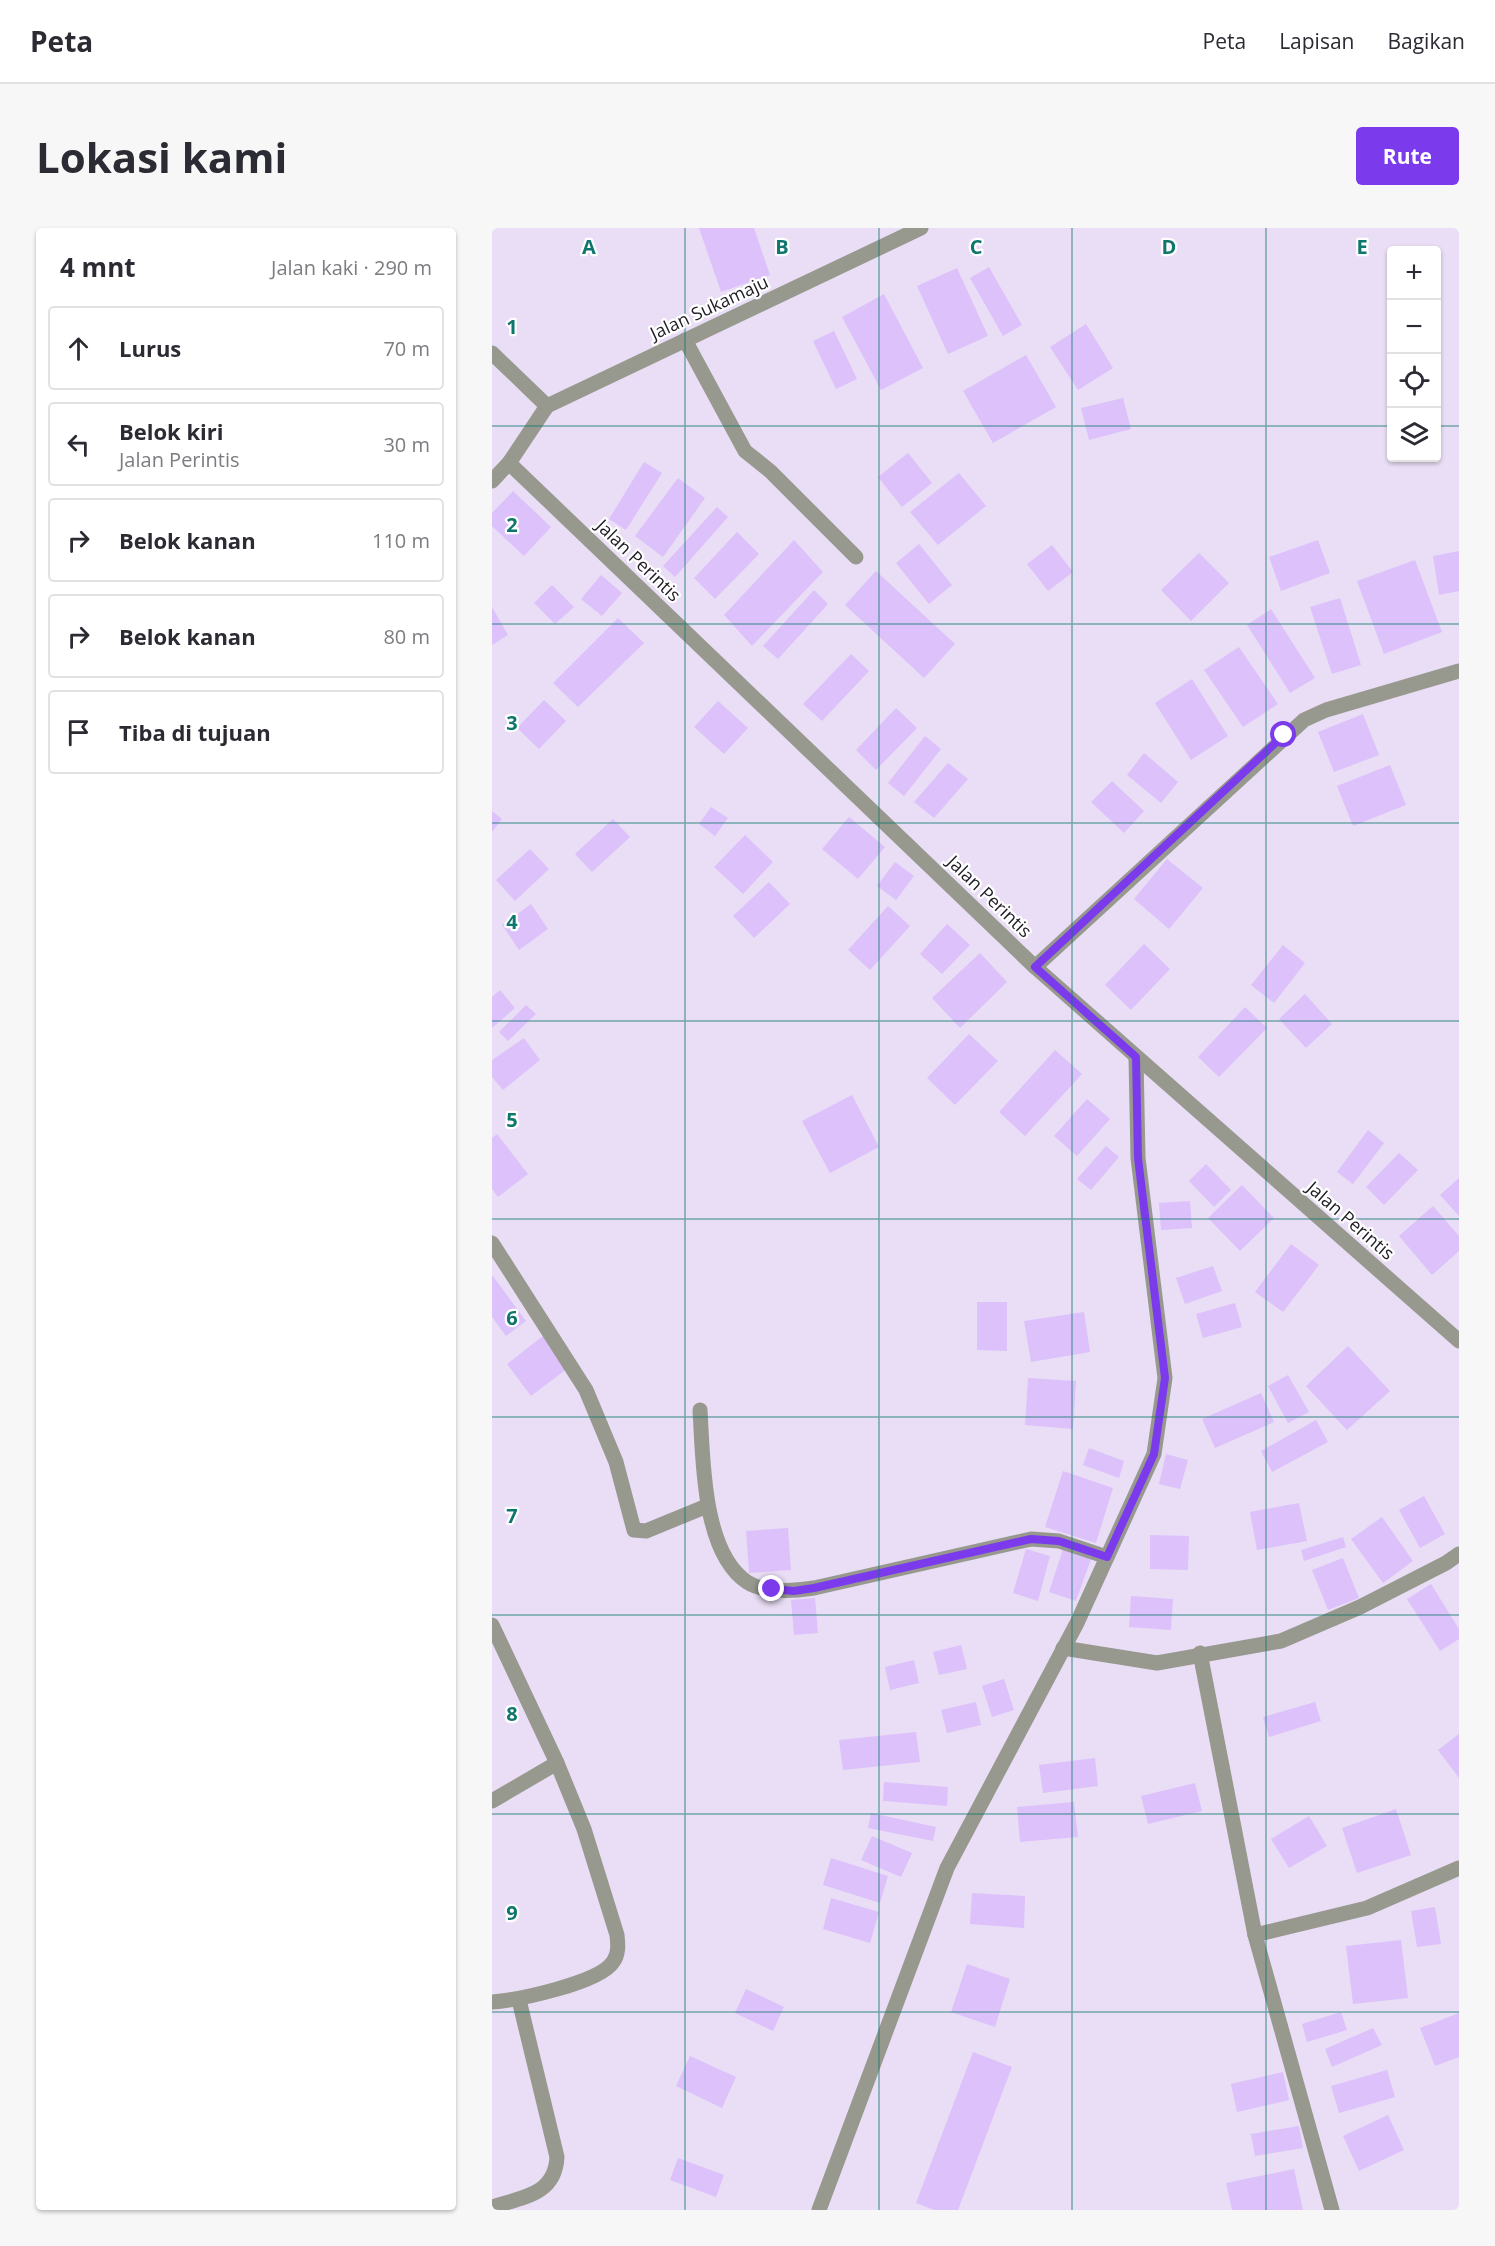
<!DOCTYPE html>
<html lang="id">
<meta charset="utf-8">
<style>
body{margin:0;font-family:"Open Sans",sans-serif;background:#f7f7f7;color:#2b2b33}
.controls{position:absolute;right:18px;top:18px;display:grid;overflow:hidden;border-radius:6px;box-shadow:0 2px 4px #0004}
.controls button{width:54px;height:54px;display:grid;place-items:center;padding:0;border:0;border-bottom:2px solid #e1e1e2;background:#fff;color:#2b2b33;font:30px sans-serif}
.stop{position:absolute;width:18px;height:18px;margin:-14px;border:4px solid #7c3aed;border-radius:50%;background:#fff}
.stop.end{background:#7c3aed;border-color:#fff;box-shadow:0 2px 6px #0008}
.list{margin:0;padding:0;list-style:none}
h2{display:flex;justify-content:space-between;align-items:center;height:78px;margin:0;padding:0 24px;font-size:26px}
h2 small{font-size:20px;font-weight:400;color:#7c7c81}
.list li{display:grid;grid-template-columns:39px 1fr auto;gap:18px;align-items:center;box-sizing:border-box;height:84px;margin:0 12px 12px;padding:0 12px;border:2px solid #e1e1e2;border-radius:6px}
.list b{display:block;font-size:22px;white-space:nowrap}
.list p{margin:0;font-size:20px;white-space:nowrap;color:#7c7c81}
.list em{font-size:20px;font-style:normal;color:#7c7c81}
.icon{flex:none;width:33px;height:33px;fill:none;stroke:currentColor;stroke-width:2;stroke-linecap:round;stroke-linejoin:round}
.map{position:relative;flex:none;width:967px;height:1982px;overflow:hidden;border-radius:6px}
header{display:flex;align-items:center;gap:36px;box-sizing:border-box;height:84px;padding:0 30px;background:#fff;border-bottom:2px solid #e1e1e2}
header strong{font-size:28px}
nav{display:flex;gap:33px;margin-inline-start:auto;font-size:21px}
.intro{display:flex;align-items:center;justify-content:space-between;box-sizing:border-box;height:144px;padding:0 36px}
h1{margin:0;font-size:42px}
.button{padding:15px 27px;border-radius:6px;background:#7c3aed;color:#fff;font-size:21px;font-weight:700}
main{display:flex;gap:36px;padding:0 36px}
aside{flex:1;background:#fff;border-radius:6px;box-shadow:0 2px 4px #0004}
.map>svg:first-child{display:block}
.building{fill:#ddc1fb}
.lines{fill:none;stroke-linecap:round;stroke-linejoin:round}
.minor{stroke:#97988e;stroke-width:15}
.route{stroke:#7c3aed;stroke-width:8}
.grid{fill:none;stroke:#0f766e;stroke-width:1.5;stroke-opacity:0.55}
.labels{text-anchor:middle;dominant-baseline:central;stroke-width:4.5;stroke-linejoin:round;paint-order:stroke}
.street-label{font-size:18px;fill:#201c24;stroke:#fff}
.grid-label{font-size:20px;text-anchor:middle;font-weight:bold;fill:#0f766e;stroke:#fff;stroke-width:4.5;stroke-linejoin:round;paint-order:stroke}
</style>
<header>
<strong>Peta</strong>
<nav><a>Peta</a><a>Lapisan</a><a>Bagikan</a></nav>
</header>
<div class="intro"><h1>Lokasi kami</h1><a class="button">Rute</a></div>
<main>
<aside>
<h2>4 mnt<small>Jalan kaki · 290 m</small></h2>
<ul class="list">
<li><svg class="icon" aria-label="ahead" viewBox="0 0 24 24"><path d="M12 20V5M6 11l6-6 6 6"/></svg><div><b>Lurus</b></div><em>70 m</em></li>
<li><svg class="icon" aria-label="left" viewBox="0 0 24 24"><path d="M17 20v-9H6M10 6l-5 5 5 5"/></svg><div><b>Belok kiri</b><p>Jalan Perintis</p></div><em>30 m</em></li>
<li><svg class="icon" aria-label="right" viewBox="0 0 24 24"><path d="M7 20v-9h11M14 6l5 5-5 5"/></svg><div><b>Belok kanan</b></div><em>110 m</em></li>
<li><svg class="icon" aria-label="right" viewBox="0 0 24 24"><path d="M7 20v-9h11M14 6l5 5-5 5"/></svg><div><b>Belok kanan</b></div><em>80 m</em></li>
<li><svg class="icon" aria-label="arrive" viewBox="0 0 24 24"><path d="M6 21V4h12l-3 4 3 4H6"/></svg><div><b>Tiba di tujuan</b></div></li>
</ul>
</aside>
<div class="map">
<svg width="967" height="1982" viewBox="0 0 967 1982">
<rect width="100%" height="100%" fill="#e9def5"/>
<g class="building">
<path d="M207 0H262L278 47 229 64Z"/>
<path d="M497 39 530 97 511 108 478 50Z"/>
<path d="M465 40 496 108 456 126 425 58Z"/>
<path d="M392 66 431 140 389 162 350 89Z"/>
<path d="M594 96 621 140 586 162 558 119Z"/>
<path d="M342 103 365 151 344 161 321 113Z"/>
<path d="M534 127 564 179 501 215 471 163Z"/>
<path d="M631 170 639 201 597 212 589 180Z"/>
<path d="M416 225 440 255 410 279 386 249Z"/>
<path d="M152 234 170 245 134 302 117 291Z"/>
<path d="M467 245 494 278 446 317 418 284Z"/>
<path d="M186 250 213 270 171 329 143 308Z"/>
<path d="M21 263 59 299 32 328 0 298V285Z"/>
<path d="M225 279 236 289 183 349 171 338Z"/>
<path d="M245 304 267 326 223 371 202 350Z"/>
<path d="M302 312 331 344 260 418 232 387Z"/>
<path d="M826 312 838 345 789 363 777 329Z"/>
<path d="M427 316 460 357 437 376 404 335Z"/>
<path d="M560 317 581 344 556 363 535 336Z"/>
<path d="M967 323V363L947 367 941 328Z"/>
<path d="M707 325 737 355 699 393 669 362Z"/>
<path d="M923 332 950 404 892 426 865 353Z"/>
<path d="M384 343 463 416 432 450 353 377Z"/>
<path d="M109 347 130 365 110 388 89 371Z"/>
<path d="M60 357 82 379 63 396 42 375Z"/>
<path d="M322 362 336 376 286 431 271 418Z"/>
<path d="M848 370 869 437 840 446 818 379Z"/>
<path d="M0 379 16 407 0 417Z"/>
<path d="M779 381 823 450 798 465 755 397Z"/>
<path d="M126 390 152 415 86 479 61 455Z"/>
<path d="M747 419 786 476 751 499 712 442Z"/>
<path d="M359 426 377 443 330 493 311 476Z"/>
<path d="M700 451 736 508 699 532 663 475Z"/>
<path d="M52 472 74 493 47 521 25 500Z"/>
<path d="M226 473 256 500 232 526 202 499Z"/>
<path d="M404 480 425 500 384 542 364 522Z"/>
<path d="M871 486 887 527 842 544 826 504Z"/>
<path d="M433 508 449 521 412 568 396 555Z"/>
<path d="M652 525 686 554 669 575 635 547Z"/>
<path d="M456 535 476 551 442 590 422 574Z"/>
<path d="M898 537 914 577 861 598 845 558Z"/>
<path d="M620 553 652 583 632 605 599 574Z"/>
<path d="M219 579 236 590 223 608 207 596Z"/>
<path d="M0 583 10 591 0 604Z"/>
<path d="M357 589 393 619 366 651 330 621Z"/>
<path d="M121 591 138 609 100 644 83 626Z"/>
<path d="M253 607 281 634 251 666 222 639Z"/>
<path d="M38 621 57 641 23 673 4 652Z"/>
<path d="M675 631 711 660 677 701 642 671Z"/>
<path d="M403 634 422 648 404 672 385 658Z"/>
<path d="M277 654 298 676 262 710 241 688Z"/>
<path d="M39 676 56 701 27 722 10 697Z"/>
<path d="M396 678 418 698 378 742 356 722Z"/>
<path d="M455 696 478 717 450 746 428 726Z"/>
<path d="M652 716 678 741 639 782 613 757Z"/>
<path d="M791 717 813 735 782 775 759 757Z"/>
<path d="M488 725 515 754 468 800 440 770Z"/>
<path d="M8 762 23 780 0 800V769Z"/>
<path d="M813 766 840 796 814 820 787 791Z"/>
<path d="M34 777 44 786 16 813 7 804Z"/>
<path d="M753 779 775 800 727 849 706 829Z"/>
<path d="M477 806 506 833 463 877 435 850Z"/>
<path d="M32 810 48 832 11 862 0 849V832Z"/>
<path d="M563 822 590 846 533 908 507 884Z"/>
<path d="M360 867 387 919 338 945 310 893Z"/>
<path d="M595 871 618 891 585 928 562 908Z"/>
<path d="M876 902 892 915 861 956 845 944Z"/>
<path d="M5 906 36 946 6 969 0 961V910Z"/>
<path d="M614 918 627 929 599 962 585 951Z"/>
<path d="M907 925 926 942 892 977 874 959Z"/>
<path d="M714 936 739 962 722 979 697 953Z"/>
<path d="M967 950V988L948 967Z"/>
<path d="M750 957 782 990 748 1023 716 990Z"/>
<path d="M698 973 700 1000 669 1002 667 975Z"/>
<path d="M941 978 967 1008V1023L940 1047 907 1008Z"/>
<path d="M799 1016 827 1037 791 1084 763 1064Z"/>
<path d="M721 1038 730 1063 693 1076 684 1050Z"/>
<path d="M0 1047 34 1093 14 1108 0 1089Z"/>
<path d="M485 1074H515V1123L485 1122Z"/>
<path d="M743 1075 750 1099 711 1110 704 1086Z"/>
<path d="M592 1084 598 1124 539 1134 532 1093Z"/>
<path d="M51 1108 76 1140 39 1168 15 1136Z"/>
<path d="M856 1118 898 1163 855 1202 814 1158Z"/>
<path d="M796 1147 817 1184 796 1195 776 1158Z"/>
<path d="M536 1150 584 1153 581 1201 533 1197Z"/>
<path d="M769 1165 782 1194 723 1220 710 1191Z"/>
<path d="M824 1192 836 1214 780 1244 769 1223Z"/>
<path d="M597 1220 632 1233 627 1250 591 1237Z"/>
<path d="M674 1226 696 1232 688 1261 667 1256Z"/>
<path d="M571 1243 621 1260 604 1315 553 1299Z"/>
<path d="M932 1268 953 1306 928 1320 907 1282Z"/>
<path d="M807 1275 815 1313 765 1322 758 1284Z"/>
<path d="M890 1289 921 1333 891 1355 859 1311Z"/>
<path d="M296 1300 299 1342 257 1345 254 1303Z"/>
<path d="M658 1307 697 1308 696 1342 658 1341Z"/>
<path d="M851 1309 854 1319 812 1333 809 1322Z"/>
<path d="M534 1321 558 1328 546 1373 521 1365Z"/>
<path d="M571 1321 599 1331 584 1373 557 1364Z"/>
<path d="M851 1330 867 1370 836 1382 820 1342Z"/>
<path d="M939 1356 967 1401V1411L948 1423 915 1371Z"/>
<path d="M639 1368 681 1371 679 1402 637 1399Z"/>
<path d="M323 1370 326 1405 302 1407 299 1372Z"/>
<path d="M469 1417 475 1441 447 1447 441 1424Z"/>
<path d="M422 1432 427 1455 398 1462 393 1439Z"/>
<path d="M512 1451 522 1482 500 1489 490 1458Z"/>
<path d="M484 1474 489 1497 455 1505 449 1482Z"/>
<path d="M823 1474 829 1493 777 1509 771 1489Z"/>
<path d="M424 1504 428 1534 351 1542 347 1512Z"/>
<path d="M967 1506V1550L946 1522Z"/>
<path d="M603 1530 606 1558 551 1565 547 1537Z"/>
<path d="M392 1554 456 1559 455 1578 391 1573Z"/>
<path d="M703 1555 710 1583 656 1596 649 1568Z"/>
<path d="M582 1574 586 1609 528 1614 525 1579Z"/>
<path d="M904 1581 919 1627 865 1645 850 1600Z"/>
<path d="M379 1585 444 1599 441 1613 376 1600Z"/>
<path d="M817 1588 835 1618 797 1640 779 1611Z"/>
<path d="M380 1608 420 1625 409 1649 369 1632Z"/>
<path d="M339 1630 396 1648 388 1675 331 1657Z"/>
<path d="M480 1665 533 1668 532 1700 478 1696Z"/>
<path d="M339 1670 387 1684 378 1715 331 1701Z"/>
<path d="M943 1679 949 1716 925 1719 919 1683Z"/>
<path d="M909 1712 916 1770 861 1776 854 1718Z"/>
<path d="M475 1736 518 1751 503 1799 459 1784Z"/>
<path d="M254 1761 292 1779 281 1803 243 1785Z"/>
<path d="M849 1784 855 1802 815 1814 810 1796Z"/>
<path d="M967 1785V1829L943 1838 928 1800Z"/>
<path d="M881 1800 890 1817 840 1839 833 1821Z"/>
<path d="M481 1824 520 1839 466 1982H442L424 1975Z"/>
<path d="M198 1828 244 1849 230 1880 184 1858Z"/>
<path d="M895 1842 903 1869 847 1885 839 1858Z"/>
<path d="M791 1844 797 1872 745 1884 739 1856Z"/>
<path d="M896 1887 912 1922 867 1943 851 1908Z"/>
<path d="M807 1898 811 1920 763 1928 759 1906Z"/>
<path d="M186 1930 232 1947 224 1969 178 1952Z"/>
<path d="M802 1941 811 1982H740L734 1955Z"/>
</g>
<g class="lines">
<g class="minor">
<path d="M193 112 253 223 278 243 364 329"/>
<path d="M0 125 55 178 17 235 0 253"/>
<path d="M55 178 429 0"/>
<path d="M17 235 543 739 967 1113"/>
<path d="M543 739 812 492 834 482 967 443"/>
<path d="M0 1015 94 1162 124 1234 142 1302 154 1303 215 1278"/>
<path d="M208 1182C211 1229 210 1324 255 1354 272 1365 302 1363 322 1360L539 1311 567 1313 615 1329"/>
<path d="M0 1397 65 1535 92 1601 125 1707C126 1716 127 1726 121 1734 107 1755 26 1772 0 1774"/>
<path d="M571 1420 665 1435 789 1413 868 1379 954 1335 967 1326"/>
<path d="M708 1425 763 1707 840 1982"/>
<path d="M0 1573 65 1535"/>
<path d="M763 1707 875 1680 967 1640"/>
<path d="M0 1979C31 1969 63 1967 65 1929L27 1772"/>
<path d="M327 1982 455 1640 585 1395 662 1226 673 1150 646 930 644 829"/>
</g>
</g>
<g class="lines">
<path class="route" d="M280 1361 302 1363 322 1360 539 1311 567 1313 615 1329 662 1226 673 1150 646 930 644 829 543 739 792 507"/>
</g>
<path class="grid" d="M193 0V1982M387 0V1982M580 0V1982M774 0V1982M0 198H900M944 198H967M0 396H967M0 595H967M0 793H967M0 991H967M0 1189H967M0 1387H967M0 1586H967M0 1784H967"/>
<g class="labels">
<g class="street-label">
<text transform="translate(217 79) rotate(-25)">Jalan Sukamaju</text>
<text transform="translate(147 332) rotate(44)">Jalan Perintis</text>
<text transform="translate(498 668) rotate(44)">Jalan Perintis</text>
<text transform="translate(859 992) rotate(41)">Jalan Perintis</text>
</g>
</g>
<g class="grid-label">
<text x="97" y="26">A</text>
<text x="290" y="26">B</text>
<text x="484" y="26">C</text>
<text x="677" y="26">D</text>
<text x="870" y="26">E</text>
<text x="20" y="106">1</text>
<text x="20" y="304">2</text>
<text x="20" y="502">3</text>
<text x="20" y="701">4</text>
<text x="20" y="899">5</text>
<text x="20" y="1097">6</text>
<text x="20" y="1295">7</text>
<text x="20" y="1493">8</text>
<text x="20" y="1692">9</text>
</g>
</svg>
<div class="controls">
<button>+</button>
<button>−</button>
<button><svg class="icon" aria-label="locate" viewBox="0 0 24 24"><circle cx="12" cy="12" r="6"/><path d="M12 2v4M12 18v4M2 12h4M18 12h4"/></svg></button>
<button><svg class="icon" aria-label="layers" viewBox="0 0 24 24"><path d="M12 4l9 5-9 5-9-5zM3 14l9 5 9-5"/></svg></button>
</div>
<div class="stop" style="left:792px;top:507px"></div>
<div class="stop end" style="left:280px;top:1361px"></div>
</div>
</main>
